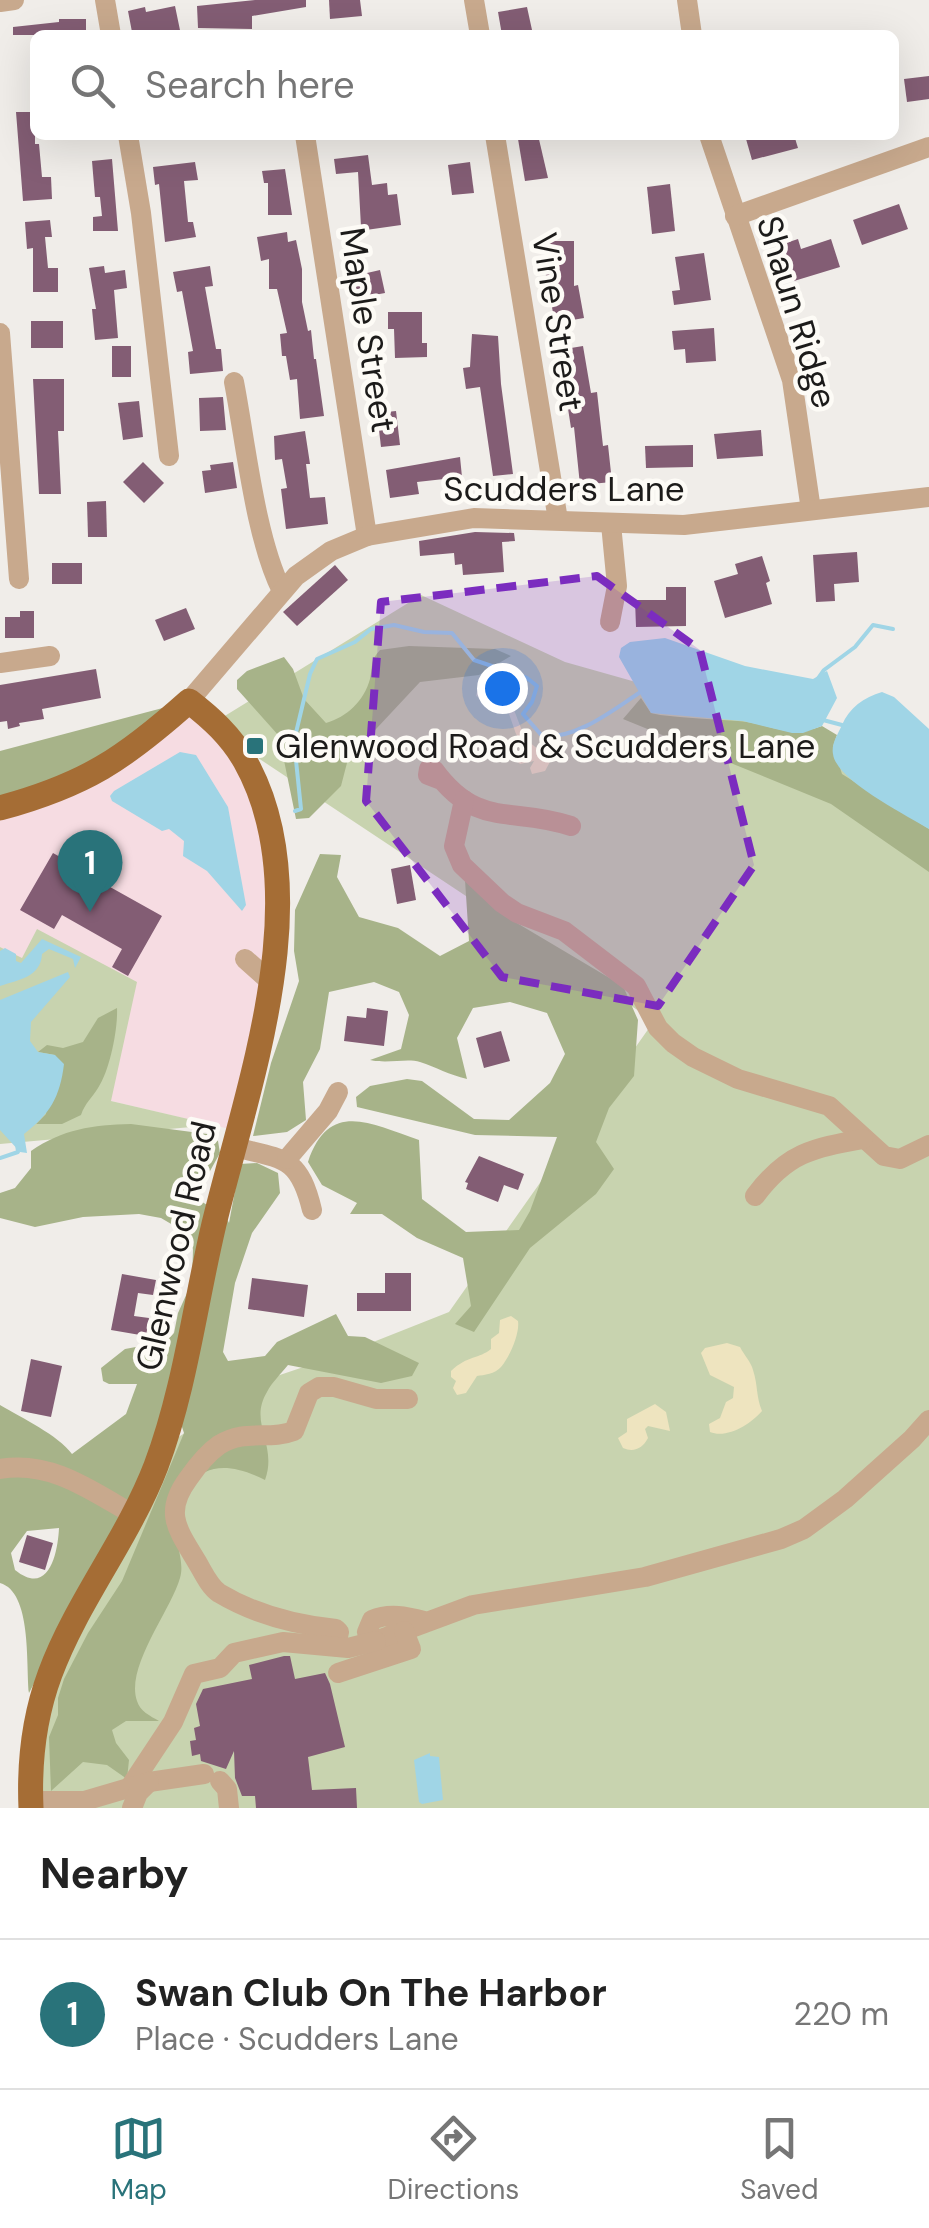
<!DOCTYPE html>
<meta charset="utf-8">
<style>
body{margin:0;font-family:"DM Sans",sans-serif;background:#f6f6f6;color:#222}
.you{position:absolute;left:502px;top:688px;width:35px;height:35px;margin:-25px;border:8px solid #fff;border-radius:50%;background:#1a73e8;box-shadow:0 0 0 15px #1a73e833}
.badge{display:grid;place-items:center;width:65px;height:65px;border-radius:50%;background:#29737a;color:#fff;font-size:32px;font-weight:700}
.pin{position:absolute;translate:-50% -82px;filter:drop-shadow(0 2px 5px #0008)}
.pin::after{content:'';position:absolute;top:52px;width:35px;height:30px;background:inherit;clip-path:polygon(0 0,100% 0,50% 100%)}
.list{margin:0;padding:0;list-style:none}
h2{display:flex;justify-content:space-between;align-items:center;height:130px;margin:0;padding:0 40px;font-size:42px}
h2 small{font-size:32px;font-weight:400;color:#767676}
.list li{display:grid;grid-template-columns:65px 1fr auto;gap:30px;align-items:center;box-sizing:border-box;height:150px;padding:0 40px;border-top:2px solid #e0e0e0}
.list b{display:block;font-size:38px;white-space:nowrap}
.list p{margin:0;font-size:32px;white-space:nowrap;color:#767676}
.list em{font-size:32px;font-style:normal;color:#767676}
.icon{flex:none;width:55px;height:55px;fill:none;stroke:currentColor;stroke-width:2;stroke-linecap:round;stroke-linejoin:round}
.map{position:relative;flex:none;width:929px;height:1808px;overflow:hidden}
.search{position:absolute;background:#fff;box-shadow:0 10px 40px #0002;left:30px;right:30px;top:30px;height:110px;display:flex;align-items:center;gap:25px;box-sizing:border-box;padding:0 35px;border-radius:15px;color:#767676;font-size:38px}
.sheet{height:280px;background:#fff}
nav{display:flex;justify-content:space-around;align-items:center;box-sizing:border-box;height:140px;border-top:2px solid #e0e0e0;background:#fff;font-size:28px;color:#767676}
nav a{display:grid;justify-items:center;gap:5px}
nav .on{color:#29737a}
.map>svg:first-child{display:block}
.commercial{fill:#f6dce2}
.green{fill:#c8d3af}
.forest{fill:#a7b389;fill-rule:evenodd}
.sand{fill:#eee4bf}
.water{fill:#a0d5e6}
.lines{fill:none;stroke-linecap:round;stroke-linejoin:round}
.stream{stroke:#a0d5e6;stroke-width:4}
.building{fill:#835d74}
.minor{stroke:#c8a98d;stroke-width:20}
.major{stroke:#a56d35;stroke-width:25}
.marked{fill:#7b2cbf;fill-opacity:0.2;stroke:#7b2cbf;stroke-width:8;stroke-dasharray:20 12;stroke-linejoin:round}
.poi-dot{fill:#29737a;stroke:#fdfbf6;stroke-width:4}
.labels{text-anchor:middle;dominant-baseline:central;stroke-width:9;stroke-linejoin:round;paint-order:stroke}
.street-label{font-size:35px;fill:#1c1b1a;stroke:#fdfbf6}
.poi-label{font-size:35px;fill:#1c1b1a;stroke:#fdfbf6;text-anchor:start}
</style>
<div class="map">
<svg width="929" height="1808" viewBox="0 0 929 1808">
<rect width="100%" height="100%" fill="#f0ede9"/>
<path class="commercial" d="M189 701 246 761 276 929 238 1131 111 1101 37 930 22 959 0 947V808Z"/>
<g class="green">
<path d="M421 595 565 662 890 754 929 758V1808H37L42 1720 60 1673 177 1438 268 1379 348 1352 449 1312 654 1021 231 740 215 722Z"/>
<path d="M37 929 137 982 111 1101 214 1125 0 1144V947L22 958Z"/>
</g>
<g class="forest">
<path d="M409 646 495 649 511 656 479 675 420 682 348 759 341 786 309 818 296 819 279 736 237 689V680L247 671 284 657 293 669 304 699 326 723C347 717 364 701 370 679 373 665 370 661 380 650Z"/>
<path d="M641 698 651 713 660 715C686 718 712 719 738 721 773 724 786 739 822 726L837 735 833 746 842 774 929 829V872L831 804 623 719Z"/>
<path d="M174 705 140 746 0 808V751Z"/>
<path d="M320 854 341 855 337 877 359 917 398 928 440 956 469 941 465 880 500 913 623 986 638 1020 634 1076 609 1108 596 1142 614 1169 596 1194 530 1248 474 1332 455 1324 471 1306 463 1258 417 1238 382 1214H350L357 1203 322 1185 308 1162C329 1099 371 1124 419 1140L422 1199 466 1232 519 1230 530 1211 557 1137 475 1135 357 1107 356 1097 370 1086 407 1079 422 1081 474 1119 509 1120 550 1083 565 1054 547 1013 510 1002 473 1008 457 1038 467 1079C449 1075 436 1067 420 1062 407 1058 388 1064 370 1060L401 1049 409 1015 399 992 374 982 329 992 320 1049 303 1082 306 1120 287 1132 253 1136 271 1063 299 981 294 951 295 910Z"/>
<path d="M117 1008C118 1029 110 1070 98 1088 92 1098 85 1103 81 1115L62 1124H36L46 1114 55 1055 38 1052 47 1045 63 1048 83 1042 98 1018Z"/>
<path d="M131 1124 207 1134 218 1141 220 1153 195 1198 225 1215 229 1223 240 1164 257 1163 278 1173 280 1193 252 1233 235 1283 223 1352 228 1361 265 1356 277 1342 336 1314 348 1336 365 1337 419 1363 412 1376 381 1383 288 1365C281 1374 272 1382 267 1392 248 1423 278 1444 265 1480 206 1450 178 1479 178 1539 178 1553 184 1564 180 1578 171 1610 125 1667 137 1701 140 1711 150 1716 159 1721H126L112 1730 116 1743 129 1760 127 1779 107 1765 83 1762 51 1791 49 1737 58 1715V1698L64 1679 88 1633 122 1581 184 1433 179 1418 138 1483 29 1693C26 1664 32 1592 0 1583V1405C22 1418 58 1435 72 1454L126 1414 137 1384H109L103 1381 101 1368 125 1349 152 1344 167 1340 174 1333 178 1313 192 1282 193 1249 185 1237 178 1228 161 1218 139 1214 83 1217 35 1227 0 1218V1193L15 1188 31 1168V1151C63 1129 92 1125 131 1124ZM59 1528C58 1550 50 1598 15 1570L11 1553 27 1531Z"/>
</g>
<g class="sand">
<path d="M493 686C526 703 510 744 550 753L551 760 545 771 532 774 530 768 534 761 520 764 517 761 518 754 527 751 516 734 507 708 476 696 478 688Z"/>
<path d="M511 1316 518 1321C520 1334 509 1358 501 1367 495 1374 484 1375 477 1376L466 1393 457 1395 453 1388 456 1381 451 1377V1371C468 1355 479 1359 491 1349V1339L499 1333 500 1320Z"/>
<path d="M727 1343 740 1347C744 1355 751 1362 753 1370 758 1385 756 1397 762 1411 751 1424 727 1439 710 1432L709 1424 720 1418 726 1402 733 1398 734 1387 710 1375 701 1353 705 1348Z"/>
<path d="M655 1404 666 1412 670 1431 648 1426 645 1429 648 1438C643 1448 634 1453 623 1448L618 1438 627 1432V1419Z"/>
</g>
<g class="water">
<path d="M665 638 745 666 813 679 827 671 837 698 822 726 803 733H792L743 721 651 713 619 657 621 648 630 642Z"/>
<path d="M882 692 894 697 929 729V829C906 815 836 780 833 754 831 744 838 734 842 725 849 708 864 697 882 692Z"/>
<path d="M180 752 196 755 228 807 246 905 242 911 207 871 183 856 184 841 169 829 162 831 112 801 110 796 114 791Z"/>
<path d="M42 939 81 957 75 968 73 959 49 949 42 954C41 977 18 980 0 986V951L5 948 16 954V961L21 963Z"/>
<path d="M68 972 70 977 31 1022 30 1041 38 1052 55 1055 64 1064C60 1097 50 1114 24 1134L27 1153 20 1152 0 1130V1000Z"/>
<path d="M430 1753V1756L439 1757 443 1800 422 1804 419 1802 414 1760Z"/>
</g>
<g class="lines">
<g class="stream">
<path d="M817 680 824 670 855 647 873 625 893 629"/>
<path d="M823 720 842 725"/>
<path d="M295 811 301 809 294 741 310 674 317 659 355 642 371 629 394 625 424 632 452 633 474 660 527 678 537 686 532 702 523 714 543 737C579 737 610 712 639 693"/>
<path d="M0 1158 18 1152 17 1144"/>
</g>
</g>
<g class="building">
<path d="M255 0H306V7L252 16V29L198 28 197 6Z"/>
<path d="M329 0H360L362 16 330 19Z"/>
<path d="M175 6 181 35H136L132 32 128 11 145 7 146 12Z"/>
<path d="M527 7 532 30 502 35 498 12Z"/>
<path d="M59 19H86V35H13V27L59 22Z"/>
<path d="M929 76V99L907 102 904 79Z"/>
<path d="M16 112H35V144H39L42 177H51L52 199 23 201Z"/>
<path d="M538 135 548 178 525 181 518 139Z"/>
<path d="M760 135H794L798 148 752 160 746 139Z"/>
<path d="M368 155 372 185 387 183 388 195 397 194 401 225 366 230V226L361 227 358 172 336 174 334 159Z"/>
<path d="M112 159 118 231H93V217L102 216 100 197H95L92 161Z"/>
<path d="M195 162 198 180 184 181 188 222H193L196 237 165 242 159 184 155 185 153 167Z"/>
<path d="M470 162 474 193 452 195 448 165Z"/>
<path d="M285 169 292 215H268V183H264L262 171Z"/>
<path d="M670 184 675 231 652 234 647 187Z"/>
<path d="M899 204 908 229 862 245 853 220Z"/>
<path d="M50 220 52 237H45L48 268H58V292H33V248L27 249 25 222Z"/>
<path d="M287 232 288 242 296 240 302 269V302L308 331 311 330 314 359H316L324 416 300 419 297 379 290 380 286 356H282L280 334 287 333 277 289H269V259L261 261 257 237Z"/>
<path d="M798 239 801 249 831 239 840 267 794 281 783 244Z"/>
<path d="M545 241H574V286L578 285 584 318 555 323 545 271Z"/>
<path d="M704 253 711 300 674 305 672 291 680 290 675 257Z"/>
<path d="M104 266 105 273 125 270 127 288 114 290 118 338 95 340 92 309H96L89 268Z"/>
<path d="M210 266 213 286 205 287 216 349H221L223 371 190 374 188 352 193 351 182 291 177 292 173 272Z"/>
<path d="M380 270 385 293 358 298 354 276Z"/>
<path d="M388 312H422V343H427V357L395 358 394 329H388Z"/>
<rect x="31" y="321" width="32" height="27"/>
<path d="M714 328 716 361 686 363 685 349 674 350 672 331Z"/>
<path d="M472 334 498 336 501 384 513 474 493 476 480 387 466 389 463 368 470 367Z"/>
<rect x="112" y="346" width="19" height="31"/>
<path d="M583 346 591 393 597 392 603 446 608 445 612 482 580 485 574 427 571 428 559 350Z"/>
<path d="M33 379H64V431H58L61 494H39Z"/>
<path d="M223 397 226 430 200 431 199 398Z"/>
<path d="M139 401 143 437 123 440 118 403Z"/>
<path d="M396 411 400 445 381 447 377 413Z"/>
<path d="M761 430 763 456 717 459 714 434Z"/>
<path d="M305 431 310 464H306L310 498 325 497 328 524 286 529 281 489 287 488 282 459 275 460 274 436Z"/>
<path d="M693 445V467L646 468 645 446Z"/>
<path d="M460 457 462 477 417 482 419 494 390 498 386 470Z"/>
<path d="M143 462 164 483 144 503 123 482Z"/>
<path d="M233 462 237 488 205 493 202 471 211 470 210 465Z"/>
<path d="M106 501 107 537H88L87 502Z"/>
<path d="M475 532 514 533 515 541 502 542 504 572 463 575 462 564 455 565 454 553 420 556 419 541Z"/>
<path d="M857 552 859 582 834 584 835 601 816 602 813 555Z"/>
<path d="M762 556 770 581 766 583 772 604 725 618 714 581 738 574 735 564Z"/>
<rect x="52" y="563" width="30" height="21"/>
<path d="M335 565 348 580 297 626 283 612Z"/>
<path d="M666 587H686V626L636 627 635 600H666Z"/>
<path d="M186 608 195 629 164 641 155 620Z"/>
<path d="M20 611H34V638H5V617H20Z"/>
<path d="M96 669 101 698 42 709 44 719 19 723 20 726 8 729 7 721 0 722V685Z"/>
<path d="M89 844 98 849 85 873 162 916 128 976 112 967 122 949 62 915 54 929 20 910 53 853 76 866Z"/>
<path d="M410 865 416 900 397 904 391 869Z"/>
<path d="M367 1008 388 1011 384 1046 344 1041 347 1016 366 1018Z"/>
<path d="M501 1031 510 1061 484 1068 476 1038Z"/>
<path d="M479 1156 524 1174 518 1190 504 1185 498 1202 466 1189 468 1183 465 1182Z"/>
<path d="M385 1273H411V1311H357V1293H385Z"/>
<path d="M122 1274 156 1280 153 1295 138 1293 134 1316 149 1318 146 1336 111 1330Z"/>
<path d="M252 1278 308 1285 304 1317 248 1309Z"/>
<path d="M31 1359 62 1366 51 1417 21 1411Z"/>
<path d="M27 1535 53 1543 45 1570 19 1562Z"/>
<path d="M284 1656H290L295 1679 325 1673 330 1684 345 1747 308 1757 312 1790 356 1788 357 1808H256L255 1796H242L235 1778 234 1751 226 1769 201 1761 200 1754 192 1756 190 1741 196 1740 194 1728 200 1726 196 1704 203 1689 252 1679 249 1665Z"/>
</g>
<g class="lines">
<g class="minor">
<path d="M105 0 111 35"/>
<path d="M474 0 480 35"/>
<path d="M687 0 692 35"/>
<path d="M0 2 14 0"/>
<path d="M128 135 141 213 169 456"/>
<path d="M305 135 367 536"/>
<path d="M495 135 558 520"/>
<path d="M709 135 792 380 811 510"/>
<path d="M735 216 929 147"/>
<path d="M0 333 19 579"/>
<path d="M234 382C246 444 255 537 282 591"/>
<path d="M610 622 617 586 611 524"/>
<path d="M0 663 50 656"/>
<path d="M189 701 296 576 331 551 367 536 474 518 684 525 929 497"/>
<path d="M441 780 428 775 429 769 434 770C478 830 512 806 571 826"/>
<path d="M464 800 454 846 462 865 502 903 517 913 564 931 636 986 658 1028 673 1043 693 1057 738 1079 829 1106 884 1156 900 1159 929 1145"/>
<path d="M245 959 272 983"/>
<path d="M234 1147C283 1159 299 1156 312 1210"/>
<path d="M287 1159 328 1111 338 1092"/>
<path d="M755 1196C787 1153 812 1148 863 1139"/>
<path d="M0 1469C51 1460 92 1491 134 1515"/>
<path d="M428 1622C408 1617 391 1612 372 1620L367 1632 376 1641 473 1605 645 1577 781 1539 804 1529 845 1499 912 1439 929 1420"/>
<path d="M336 1646 339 1632 336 1629C296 1625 254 1614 219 1593 209 1586 203 1572 197 1562 178 1530 163 1513 188 1479 197 1466 206 1454 219 1445 246 1428 268 1441 294 1431L309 1393 319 1387H334L376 1399H408"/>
<path d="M338 1673 411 1649 404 1631"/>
<path d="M220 1781 227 1789 229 1808"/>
<path d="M130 1787 173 1722 194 1674 220 1668 234 1653 283 1642 348 1648 376 1641"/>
<path d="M31 1801H84L149 1782 204 1774"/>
<path d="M132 1808 138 1793 149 1782"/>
</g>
<path class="major" d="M0 808C85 785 124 759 189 701 211 718 231 736 245 761 320 894 247 1087 214 1224 195 1304 185 1389 156 1466 128 1539 77 1601 50 1674 34 1717 29 1763 31 1808"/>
</g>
<path class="marked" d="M597 576 700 650 754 865 658 1006 502 977 366 801 381 602Z"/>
<rect class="poi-dot" x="245" y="736" width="20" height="20" rx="5"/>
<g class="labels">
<g class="street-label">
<text transform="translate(797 312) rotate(73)">Shaun Ridge</text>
<text transform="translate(558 322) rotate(81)">Vine Street</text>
<text transform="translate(368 330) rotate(81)">Maple Street</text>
<text x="564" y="489">Scudders Lane</text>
<text transform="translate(176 1246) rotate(-77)">Glenwood Road</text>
</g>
<g class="poi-label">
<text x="275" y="746">Glenwood Road &amp; Scudders Lane</text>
</g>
</g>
</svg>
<div class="you"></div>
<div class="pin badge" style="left:90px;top:912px">1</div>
<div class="search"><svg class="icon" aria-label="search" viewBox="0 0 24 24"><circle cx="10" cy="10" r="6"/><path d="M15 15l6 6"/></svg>Search here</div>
</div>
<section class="sheet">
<h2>Nearby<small></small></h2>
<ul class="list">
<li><span class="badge">1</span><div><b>Swan Club On The Harbor</b><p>Place · Scudders Lane</p></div><em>220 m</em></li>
</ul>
</section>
<nav>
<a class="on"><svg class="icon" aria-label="map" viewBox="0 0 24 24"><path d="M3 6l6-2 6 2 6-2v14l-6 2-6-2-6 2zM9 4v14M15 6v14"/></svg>Map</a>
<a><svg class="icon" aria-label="directions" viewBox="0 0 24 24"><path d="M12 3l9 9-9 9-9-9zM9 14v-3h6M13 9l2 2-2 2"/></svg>Directions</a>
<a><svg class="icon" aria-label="saved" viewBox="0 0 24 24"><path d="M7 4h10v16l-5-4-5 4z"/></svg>Saved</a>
</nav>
